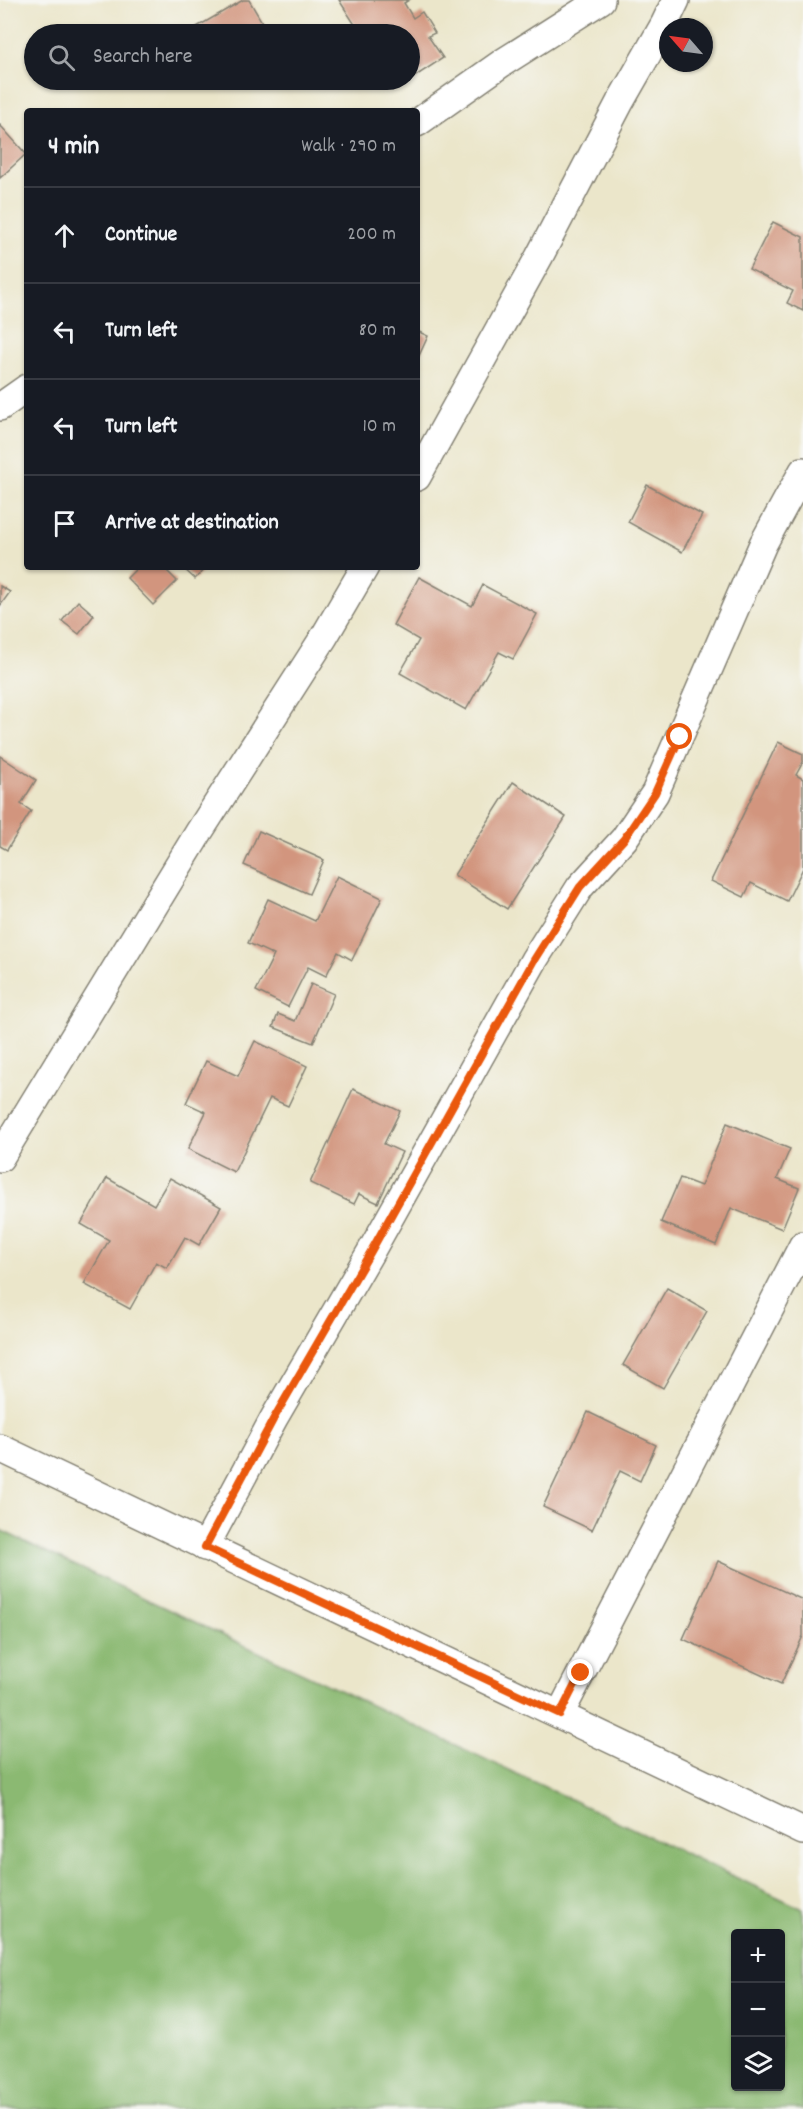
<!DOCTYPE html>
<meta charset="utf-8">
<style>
body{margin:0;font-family:Dekko,sans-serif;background:#20242c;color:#f1f3f6}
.controls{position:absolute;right:18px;bottom:18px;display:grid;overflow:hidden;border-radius:6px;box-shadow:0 2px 4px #0004}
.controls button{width:54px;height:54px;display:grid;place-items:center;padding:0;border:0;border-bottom:2px solid #363941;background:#171b24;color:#f1f3f6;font:30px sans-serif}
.compass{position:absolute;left:659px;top:18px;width:54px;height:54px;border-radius:50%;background:#171b24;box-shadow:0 2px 4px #0004;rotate:298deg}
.stop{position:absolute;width:18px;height:18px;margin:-14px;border:4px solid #ea580c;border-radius:50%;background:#fff}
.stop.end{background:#ea580c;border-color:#fff;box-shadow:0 2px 6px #0008}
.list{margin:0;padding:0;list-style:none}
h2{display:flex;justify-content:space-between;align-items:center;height:78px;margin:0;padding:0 24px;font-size:26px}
h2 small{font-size:20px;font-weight:400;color:#9ea1a6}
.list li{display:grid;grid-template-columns:39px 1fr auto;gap:18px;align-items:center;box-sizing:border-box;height:96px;padding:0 24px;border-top:2px solid #363941}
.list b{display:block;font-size:22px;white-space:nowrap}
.list em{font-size:20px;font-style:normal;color:#9ea1a6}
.icon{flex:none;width:33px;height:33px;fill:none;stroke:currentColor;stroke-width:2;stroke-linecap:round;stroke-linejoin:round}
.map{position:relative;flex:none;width:803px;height:2109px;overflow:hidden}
.search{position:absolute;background:#171b24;box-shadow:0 2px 4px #0004;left:24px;top:24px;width:396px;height:66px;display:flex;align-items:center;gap:15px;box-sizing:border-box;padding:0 21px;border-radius:33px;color:#9ea1a6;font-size:22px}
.panel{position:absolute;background:#171b24;box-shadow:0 2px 4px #0004;left:24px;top:108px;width:396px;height:462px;border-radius:6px}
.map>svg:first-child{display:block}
.forest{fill:#8bb972;stroke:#546a47;stroke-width:1.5;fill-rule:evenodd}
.building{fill:#d2957e}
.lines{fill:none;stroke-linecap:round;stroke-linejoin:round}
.street-casing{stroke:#848173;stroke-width:30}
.street{stroke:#fff;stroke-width:27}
.route{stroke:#ea580c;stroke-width:8}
</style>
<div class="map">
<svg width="803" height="2109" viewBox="0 0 803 2109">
<rect width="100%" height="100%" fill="#f6f6f2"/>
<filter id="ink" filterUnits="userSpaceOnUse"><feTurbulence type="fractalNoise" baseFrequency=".0167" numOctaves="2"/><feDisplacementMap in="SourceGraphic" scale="12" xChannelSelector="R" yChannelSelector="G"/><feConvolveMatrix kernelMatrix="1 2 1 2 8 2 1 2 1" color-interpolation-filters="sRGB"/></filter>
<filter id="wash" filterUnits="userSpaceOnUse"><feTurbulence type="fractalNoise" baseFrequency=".008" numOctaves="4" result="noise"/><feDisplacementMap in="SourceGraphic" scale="24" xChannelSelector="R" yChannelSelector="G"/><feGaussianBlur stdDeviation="1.35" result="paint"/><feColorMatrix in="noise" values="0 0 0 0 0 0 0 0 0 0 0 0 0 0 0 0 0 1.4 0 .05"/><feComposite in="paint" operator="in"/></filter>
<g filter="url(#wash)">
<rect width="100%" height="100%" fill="#ebe6ca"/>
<path class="forest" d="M0 1530 803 1909V2109H0ZM736 1934H780V2086H736Z"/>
<g id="blocks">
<g class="building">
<path d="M243 0H249L269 34H199L195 28Z"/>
<path d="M339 0H409L404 3 413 18 422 12 435 33 428 36 443 58 396 89 390 80H410V34H361Z"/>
<path d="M0 125 26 154 0 178Z"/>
<path d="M773 222 803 237V311L787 303 793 291 749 269Z"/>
<path d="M417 331 428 336 417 360Z"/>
<path d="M647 485 702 515 682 552 628 522Z"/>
<path d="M138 567H163L177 581 153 605 127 578Z"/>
<path d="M182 567H207L195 579Z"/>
<path d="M419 577 472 606 483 585 537 614 513 659 499 652 466 710 400 673 419 640 393 625Z"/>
<path d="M0 586 10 592 0 606Z"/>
<path d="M78 601 94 615 79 634 62 621Z"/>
<path d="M778 742 803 754V762L796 775 803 779V868L787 901 751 883 744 897 711 881Z"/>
<path d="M0 756 36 780 21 804 31 811 7 850 0 846Z"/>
<path d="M513 782 566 817 507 909 454 875Z"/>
<path d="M259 831 324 860 309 894 244 865Z"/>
<path d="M337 876 382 898 352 960 338 952 326 976 308 967 288 1007 256 991 274 955 248 943 268 899 315 921Z"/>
<path d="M311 984 334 994 313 1043 273 1027 278 1014 295 1021Z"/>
<path d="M255 1041 307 1066 288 1106 270 1098 234 1172 188 1149 206 1112 186 1103 206 1061 238 1076Z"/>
<path d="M353 1089 400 1111 384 1144 402 1152 378 1203 359 1194 354 1204 310 1183Z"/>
<path d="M727 1123 790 1149 777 1179 799 1188 782 1229 731 1208 716 1245 661 1222 680 1178 701 1186Z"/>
<path d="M107 1178 154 1205 170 1178 221 1207 199 1245 185 1237 167 1268 156 1262 130 1309 84 1284 109 1240 81 1224Z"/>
<path d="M667 1288 707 1311 663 1388 623 1365Z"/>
<path d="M588 1412 656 1445 640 1481 620 1471 592 1530 543 1507Z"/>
<path d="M718 1561 803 1600V1636L781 1684 683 1639Z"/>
</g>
</g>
</g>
<g filter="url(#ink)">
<use href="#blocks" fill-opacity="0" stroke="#848173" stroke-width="1.5"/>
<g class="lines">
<defs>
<g id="street">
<path d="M417 123 502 63 601 0"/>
<path d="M0 407 27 388"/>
<path d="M417 477 539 257 620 102 664 25 676 0"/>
<path d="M0 1158 199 832 324 637 365 567"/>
<path d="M0 1448 803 1831"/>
<path d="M205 1547 274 1418 370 1253 534 960 580 887 624 839 655 793 763 544 803 471"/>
<path d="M560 1714 803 1245"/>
</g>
</defs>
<use href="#street" class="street-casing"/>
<use href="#street" class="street"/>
</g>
</g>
<g class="lines" filter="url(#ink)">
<path class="route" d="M581 1673 560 1714 205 1547 274 1418 370 1253 534 960 580 887 624 839 655 793 680 737"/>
</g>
</svg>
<div class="controls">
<button>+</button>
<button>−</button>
<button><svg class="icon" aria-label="layers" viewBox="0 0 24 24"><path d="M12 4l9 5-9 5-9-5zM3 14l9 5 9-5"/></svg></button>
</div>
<svg class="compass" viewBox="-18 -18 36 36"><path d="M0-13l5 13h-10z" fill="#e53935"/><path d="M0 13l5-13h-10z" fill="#9ea1a6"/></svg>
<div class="stop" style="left:680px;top:737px"></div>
<div class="stop end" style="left:581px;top:1673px"></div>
<div class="search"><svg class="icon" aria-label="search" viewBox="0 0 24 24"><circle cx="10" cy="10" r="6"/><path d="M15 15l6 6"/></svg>Search here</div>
<section class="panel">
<h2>4 min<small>Walk · 290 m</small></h2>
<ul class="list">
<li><svg class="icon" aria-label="ahead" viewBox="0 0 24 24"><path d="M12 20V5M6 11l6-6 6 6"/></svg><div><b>Continue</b></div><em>200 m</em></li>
<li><svg class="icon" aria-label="left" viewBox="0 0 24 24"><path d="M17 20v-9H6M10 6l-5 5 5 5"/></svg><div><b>Turn left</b></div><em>80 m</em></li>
<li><svg class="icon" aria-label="left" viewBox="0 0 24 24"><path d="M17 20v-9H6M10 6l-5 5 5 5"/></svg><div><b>Turn left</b></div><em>10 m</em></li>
<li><svg class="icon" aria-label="arrive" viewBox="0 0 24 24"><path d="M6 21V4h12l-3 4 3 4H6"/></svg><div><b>Arrive at destination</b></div></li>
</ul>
</section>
</div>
